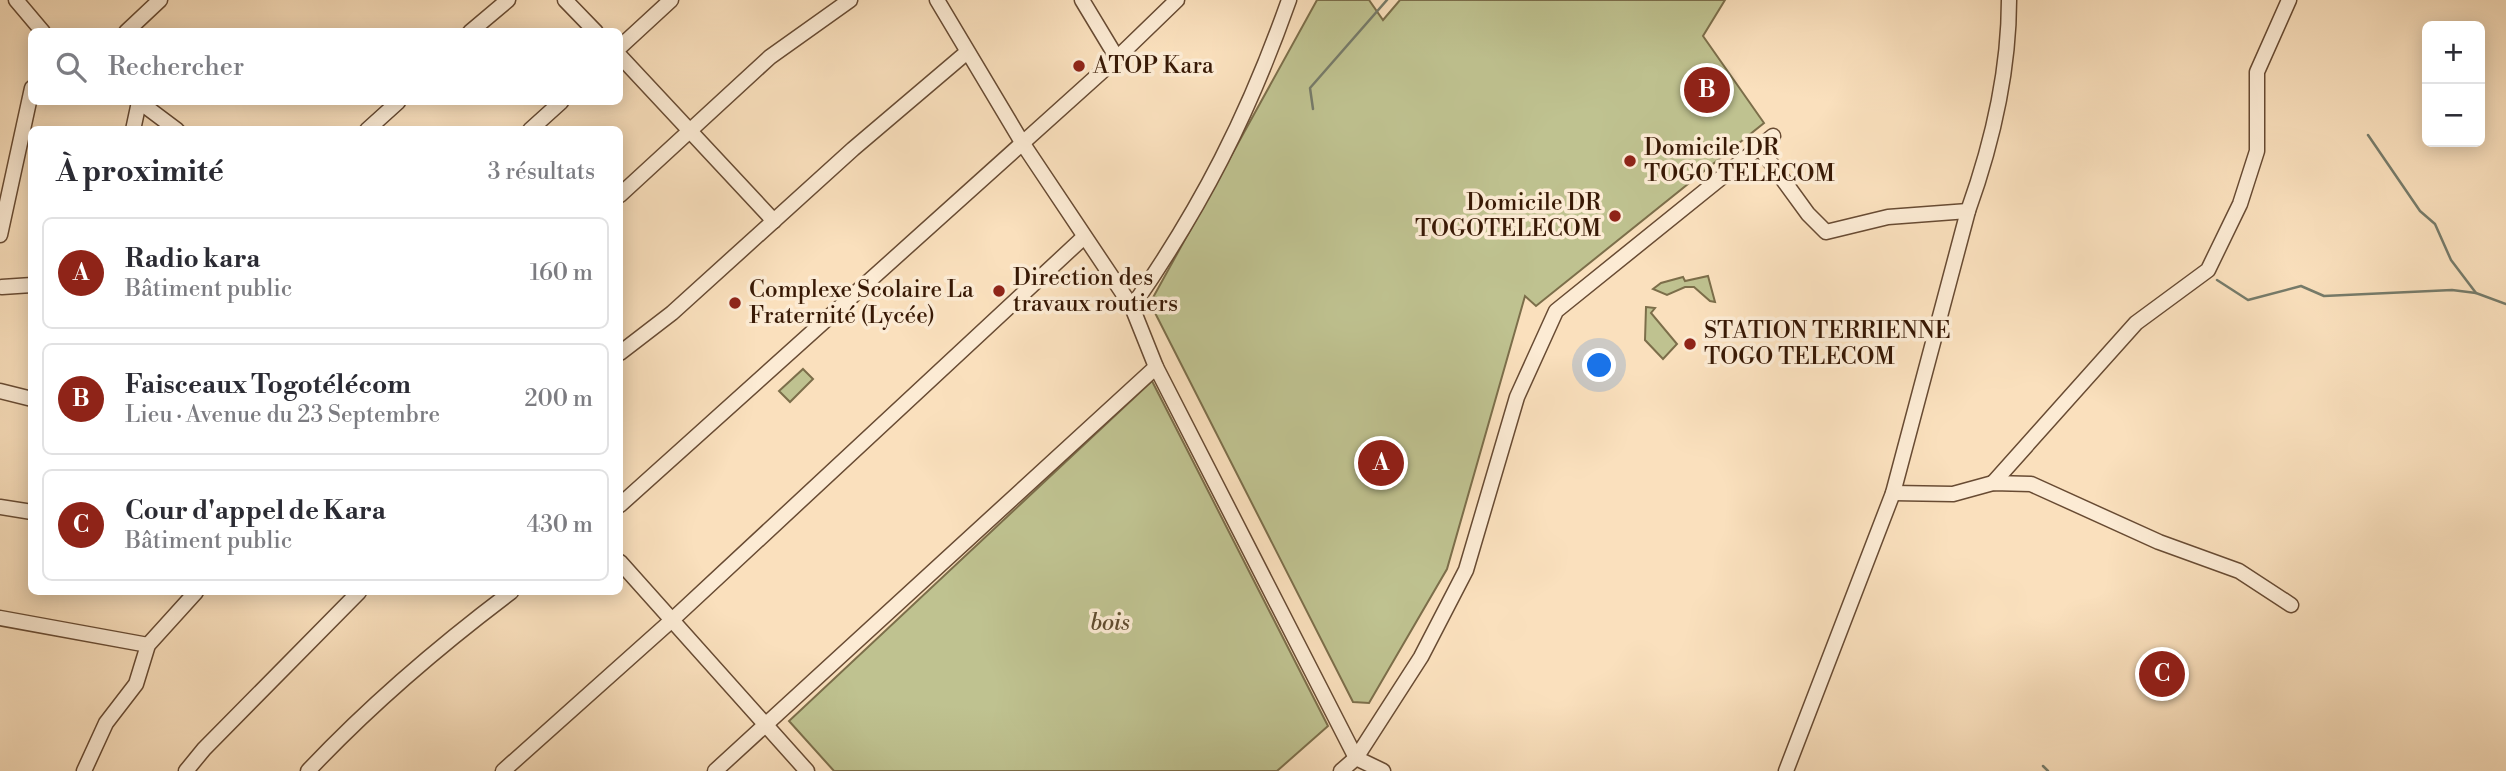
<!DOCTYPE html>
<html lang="fr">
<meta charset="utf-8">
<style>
body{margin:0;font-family:"Libre Bodoni",serif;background:#f7f7f7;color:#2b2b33}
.controls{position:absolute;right:21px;top:21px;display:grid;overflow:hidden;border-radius:10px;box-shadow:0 4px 18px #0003}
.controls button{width:63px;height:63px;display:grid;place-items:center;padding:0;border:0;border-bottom:2px solid #e1e1e2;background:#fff;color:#2b2b33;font:35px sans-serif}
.you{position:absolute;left:1600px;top:366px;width:24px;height:24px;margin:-18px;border:5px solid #fff;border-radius:50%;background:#1a73e8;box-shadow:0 0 0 10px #1a73e833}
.badge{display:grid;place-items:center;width:46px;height:46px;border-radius:50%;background:#8f2418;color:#fff;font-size:23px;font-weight:700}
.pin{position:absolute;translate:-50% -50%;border:4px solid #fff;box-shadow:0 2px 7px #0006}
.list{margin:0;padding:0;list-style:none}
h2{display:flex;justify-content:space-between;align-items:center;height:91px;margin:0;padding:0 28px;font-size:30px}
h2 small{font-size:23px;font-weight:400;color:#7c7c81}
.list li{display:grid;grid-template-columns:46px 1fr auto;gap:21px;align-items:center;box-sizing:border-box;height:112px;margin:0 14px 14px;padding:0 14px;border:2px solid #e1e1e2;border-radius:10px}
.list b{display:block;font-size:26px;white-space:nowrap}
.list p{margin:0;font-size:23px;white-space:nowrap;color:#7c7c81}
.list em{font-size:23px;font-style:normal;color:#7c7c81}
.icon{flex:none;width:38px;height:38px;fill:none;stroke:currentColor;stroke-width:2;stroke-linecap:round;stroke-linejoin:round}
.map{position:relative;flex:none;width:2506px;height:771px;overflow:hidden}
.search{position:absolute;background:#fff;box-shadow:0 4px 18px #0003;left:28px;top:28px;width:595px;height:77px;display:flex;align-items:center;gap:18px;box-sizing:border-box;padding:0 24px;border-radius:10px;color:#7c7c81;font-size:26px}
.panel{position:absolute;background:#fff;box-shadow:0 4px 18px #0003;left:28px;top:126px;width:595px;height:469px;border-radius:10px}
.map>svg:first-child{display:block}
.green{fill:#bfc290;stroke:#7c6e4a;stroke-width:2}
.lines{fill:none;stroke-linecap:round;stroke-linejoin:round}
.stream{stroke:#767b6a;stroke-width:2.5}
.minor-casing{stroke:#684b33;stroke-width:17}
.minor{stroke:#fcebd4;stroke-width:14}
.poi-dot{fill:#8f2418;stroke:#fcebd4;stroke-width:2.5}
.labels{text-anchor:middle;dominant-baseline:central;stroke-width:7;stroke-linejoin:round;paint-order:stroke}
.poi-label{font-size:23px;fill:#381905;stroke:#fcebd4;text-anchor:start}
.park-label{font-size:23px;font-style:italic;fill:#604c2f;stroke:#fcebd4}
</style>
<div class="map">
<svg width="2506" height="771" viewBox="0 0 2506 771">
<rect width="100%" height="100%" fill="#fae0bd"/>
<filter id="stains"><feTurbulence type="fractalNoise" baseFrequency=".00286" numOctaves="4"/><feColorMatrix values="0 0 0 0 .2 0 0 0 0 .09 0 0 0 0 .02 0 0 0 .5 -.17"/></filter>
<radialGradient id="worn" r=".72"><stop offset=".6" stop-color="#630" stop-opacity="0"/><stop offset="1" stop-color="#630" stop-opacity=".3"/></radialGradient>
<g class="green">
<path d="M1317 0H1369L1383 20 1400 0H1725L1703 36 1764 123 1536 306 1525 296 1447 569 1369 703 1353 702 1150 303Z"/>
<path d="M1708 276 1715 302 1710 301 1694 287H1685L1667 295 1653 289 1661 283 1683 277 1685 281Z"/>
<path d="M1646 307 1655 308 1651 313 1677 344 1663 359 1645 340Z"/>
<path d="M803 369 813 379 790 402 779 391Z"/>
<path d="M1152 381 1328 726 1277 771H834L789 721Z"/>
</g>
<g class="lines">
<g class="stream">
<path d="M1313 109 1310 88 1387 0"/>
<path d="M2368 135 2420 211 2435 224 2451 260 2476 293"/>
<path d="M2217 280 2248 300 2301 286 2324 296 2452 290 2476 293 2506 304"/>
<path d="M2043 766 2048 771"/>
</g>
<defs>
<g id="minor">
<path d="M16 0 43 32"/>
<path d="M565 0 596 32"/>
<path d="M937 0 1023 144 1132 307 1156 367 1356 758 1383 771"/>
<path d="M126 32 160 0"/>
<path d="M470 32 508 0"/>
<path d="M620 47 671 0"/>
<path d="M620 56 774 221"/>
<path d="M1117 58 1177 0"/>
<path d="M141 103 177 130"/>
<path d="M133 130 139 102"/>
<path d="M367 130 398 102"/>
<path d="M530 130 561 102"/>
<path d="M1760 148 1808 214 1826 232 1888 217 1968 211"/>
<path d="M620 195 770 57 850 0"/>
<path d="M0 235 32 88"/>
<path d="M2 287 32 285"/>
<path d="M1132 307C1202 206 1248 116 1289 0"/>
<path d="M620 353 672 313 853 149 966 53"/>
<path d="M0 391 32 399"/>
<path d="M1993 483 2136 323 2208 270 2240 204 2257 151V72L2289 0"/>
<path d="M1893 493 1953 494 1993 483 2031 484 2159 542 2239 571 2291 605"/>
<path d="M620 505 1117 58 1082 0"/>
<path d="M0 507 32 512"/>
<path d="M620 562 807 771"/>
<path d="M0 618 148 645"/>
<path d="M84 771 106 723 136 684 148 645 196 592"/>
<path d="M186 771 204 749 359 592"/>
<path d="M308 771C371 704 438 647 511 592"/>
<path d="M503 771 672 620 1084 237"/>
<path d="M715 771 1156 367"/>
<path d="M1341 771 1356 758 1421 657 1466 570 1517 397 1556 311 1773 136"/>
<path d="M1786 771 1893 493 1968 211C1992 144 2009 71 2009 0"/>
</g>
</defs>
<use href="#minor" class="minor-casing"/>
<use href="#minor" class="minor"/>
</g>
<g class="poi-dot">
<circle cx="1079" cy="66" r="7"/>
<circle cx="1630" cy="161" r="7"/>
<circle cx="1615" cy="216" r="7"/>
<circle cx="999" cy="291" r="7"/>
<circle cx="735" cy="303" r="7"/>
<circle cx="1690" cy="344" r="7"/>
</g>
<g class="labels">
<g class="poi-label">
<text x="1093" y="66">ATOP Kara</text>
<text x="1644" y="148">Domicile DR<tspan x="1644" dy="26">TOGO TELECOM</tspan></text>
<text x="1601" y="203" text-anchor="end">Domicile DR<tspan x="1601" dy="26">TOGOTELECOM</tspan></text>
<text x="1013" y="278">Direction des<tspan x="1013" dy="26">travaux routiers</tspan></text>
<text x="749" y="290">Complexe Scolaire La<tspan x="749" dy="26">Fraternité (Lycée)</tspan></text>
<text x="1704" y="331">STATION TERRIENNE<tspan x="1704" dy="26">TOGO TELECOM</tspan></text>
</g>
<g class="park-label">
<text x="1110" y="623">bois</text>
</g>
</g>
<rect width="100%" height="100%" filter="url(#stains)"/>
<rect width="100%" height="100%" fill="url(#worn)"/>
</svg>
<div class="controls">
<button>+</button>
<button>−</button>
</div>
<div class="you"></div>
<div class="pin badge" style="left:1381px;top:463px">A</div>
<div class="pin badge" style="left:1707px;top:90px">B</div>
<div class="pin badge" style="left:2162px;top:674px">C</div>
<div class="search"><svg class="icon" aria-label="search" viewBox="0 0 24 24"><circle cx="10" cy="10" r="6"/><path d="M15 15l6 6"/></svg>Rechercher</div>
<section class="panel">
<h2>À proximité<small>3 résultats</small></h2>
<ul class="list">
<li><span class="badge">A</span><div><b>Radio kara</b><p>Bâtiment public</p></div><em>160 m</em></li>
<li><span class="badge">B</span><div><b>Faisceaux Togotélécom</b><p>Lieu · Avenue du 23 Septembre</p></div><em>200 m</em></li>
<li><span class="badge">C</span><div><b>Cour d'appel de Kara</b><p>Bâtiment public</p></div><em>430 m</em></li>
</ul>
</section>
</div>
